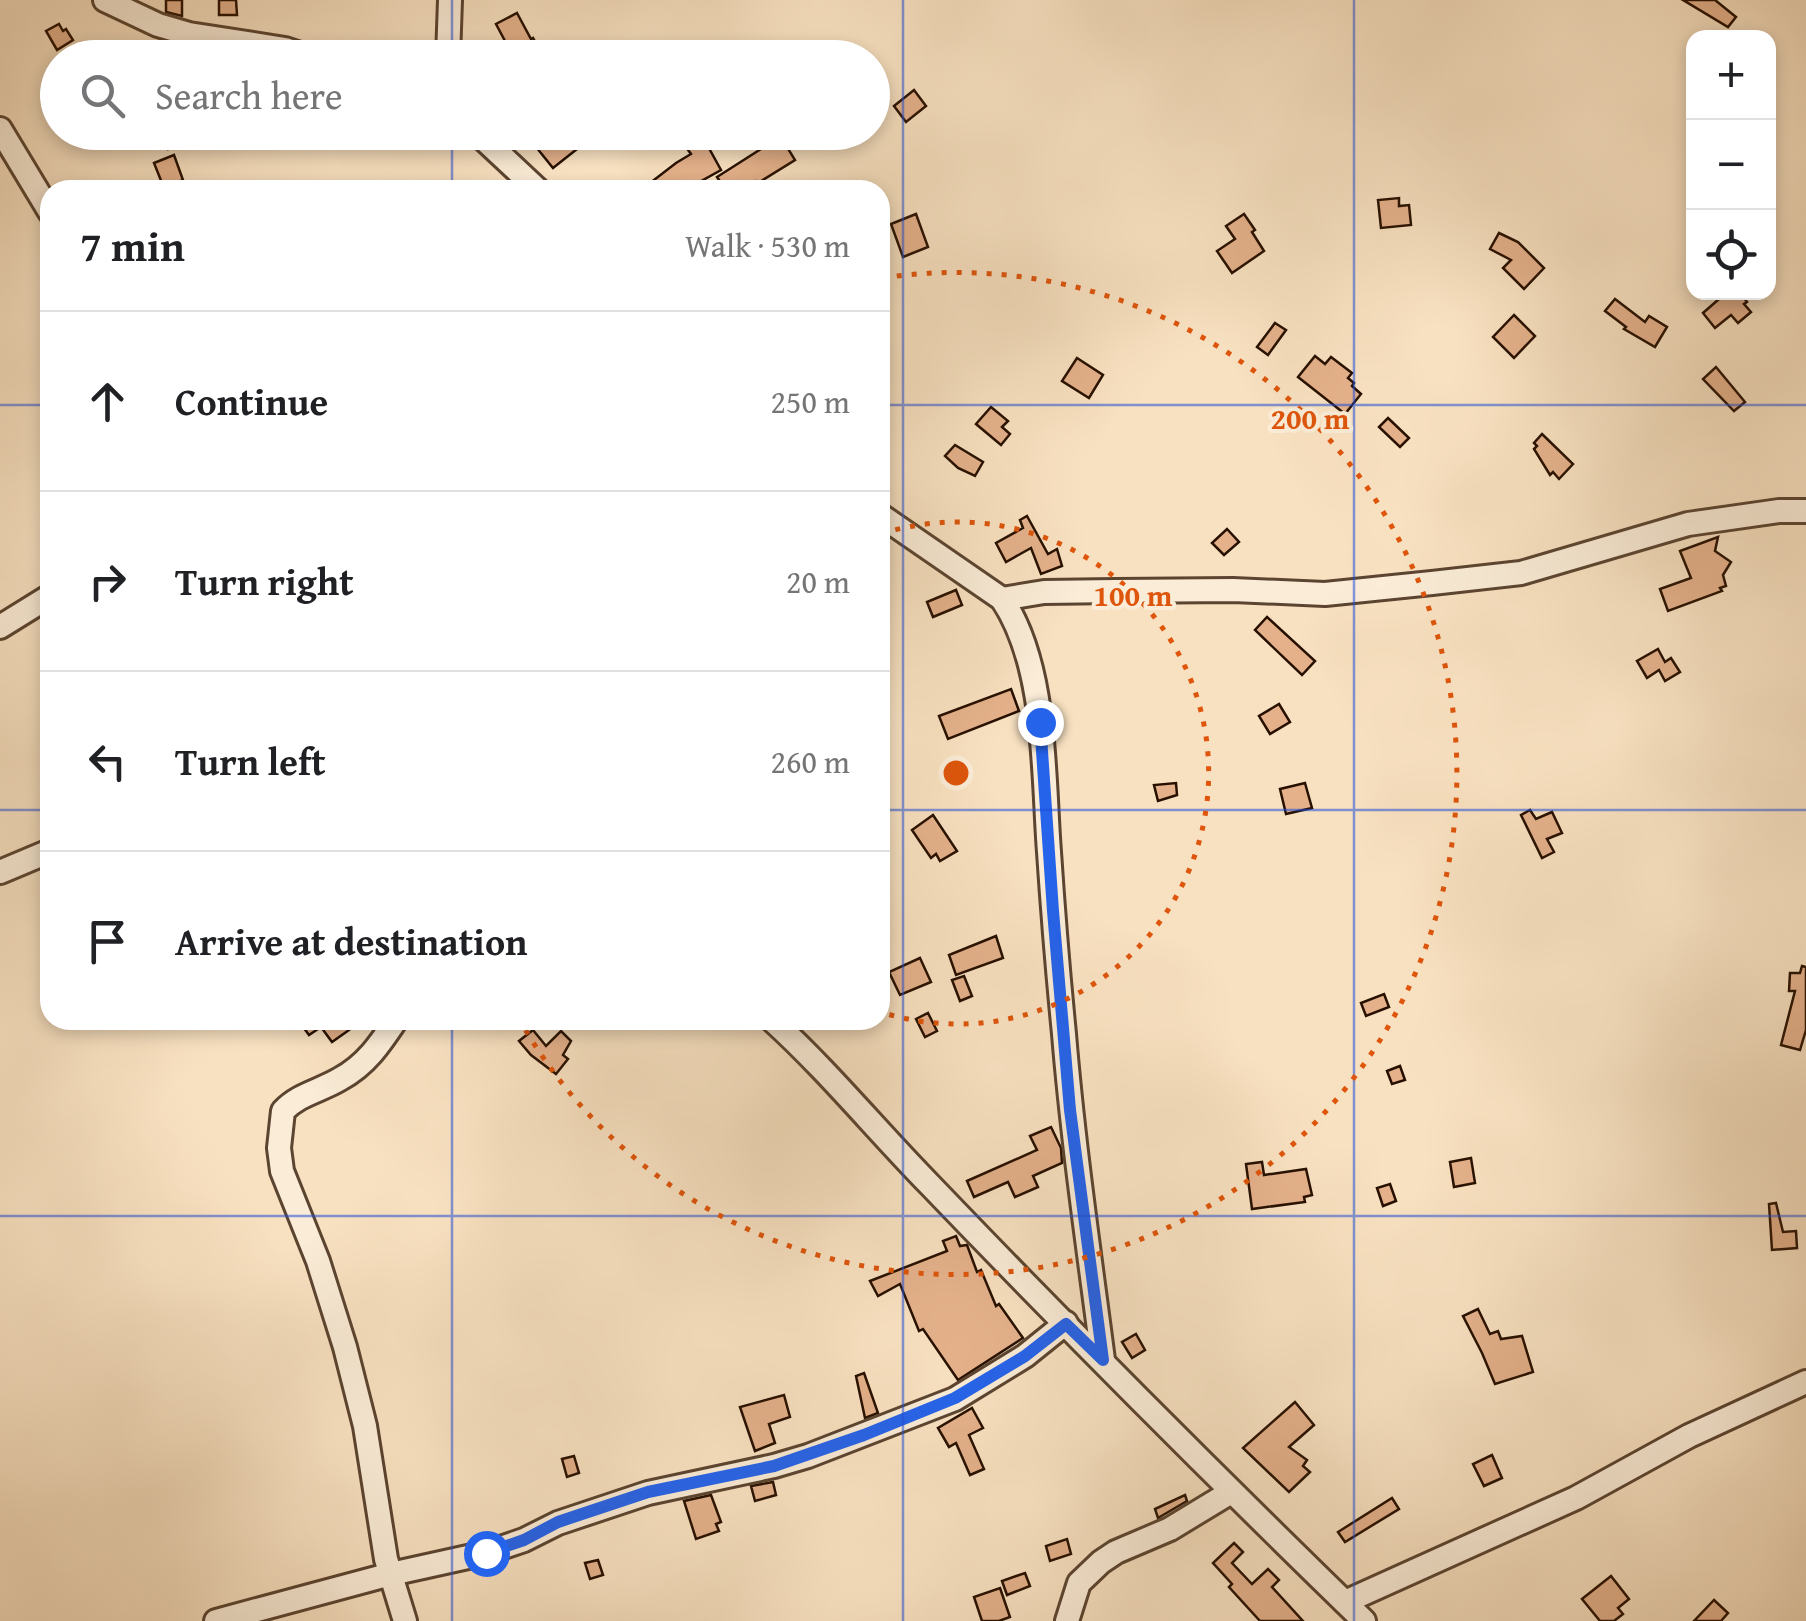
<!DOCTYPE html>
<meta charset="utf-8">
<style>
body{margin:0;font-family:"Gentium Book Plus",serif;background:#f2f2f2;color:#202124}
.controls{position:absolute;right:30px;top:30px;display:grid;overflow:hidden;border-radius:20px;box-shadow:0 5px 15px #0003}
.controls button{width:90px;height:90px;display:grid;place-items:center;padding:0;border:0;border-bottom:2px solid #e0e0e0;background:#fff;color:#202124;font:50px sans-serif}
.stop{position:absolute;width:30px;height:30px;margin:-22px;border:8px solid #2563eb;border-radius:50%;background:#fff}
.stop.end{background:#2563eb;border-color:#fff;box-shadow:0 2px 10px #0008}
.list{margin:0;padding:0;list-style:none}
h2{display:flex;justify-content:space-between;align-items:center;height:130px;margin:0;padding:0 40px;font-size:42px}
h2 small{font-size:32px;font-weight:400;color:#757577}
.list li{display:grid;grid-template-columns:65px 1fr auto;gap:30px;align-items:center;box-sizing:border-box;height:180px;padding:0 40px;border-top:2px solid #e0e0e0}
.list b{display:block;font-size:38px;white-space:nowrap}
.list em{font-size:32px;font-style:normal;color:#757577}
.icon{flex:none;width:55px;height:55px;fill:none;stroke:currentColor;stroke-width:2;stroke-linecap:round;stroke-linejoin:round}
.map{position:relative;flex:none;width:1806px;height:1621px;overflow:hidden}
.search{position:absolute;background:#fff;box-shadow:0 5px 15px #0003;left:40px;top:40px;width:850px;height:110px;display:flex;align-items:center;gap:25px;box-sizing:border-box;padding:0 35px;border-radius:55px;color:#757577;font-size:38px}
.panel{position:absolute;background:#fff;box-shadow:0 5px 15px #0003;left:40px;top:180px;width:850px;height:850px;border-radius:30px}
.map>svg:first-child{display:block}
.building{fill:#e4b18b;stroke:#271000;stroke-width:2.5}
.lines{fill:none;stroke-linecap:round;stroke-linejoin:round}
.minor-casing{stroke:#5b4430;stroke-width:28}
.minor{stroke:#faecd7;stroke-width:22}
.route{stroke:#2563eb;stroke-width:12}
.grid{fill:none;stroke:#1d4ed8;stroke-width:2.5;stroke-opacity:0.55}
.ring{fill:none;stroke:#de550b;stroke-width:5;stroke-dasharray:5 10}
.centre{fill:#de550b;stroke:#faecd7;stroke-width:5}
.ring-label{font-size:30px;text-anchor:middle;font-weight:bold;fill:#de550b;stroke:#faecd7;stroke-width:8;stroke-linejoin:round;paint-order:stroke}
</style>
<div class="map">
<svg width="1806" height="1621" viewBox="0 0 1806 1621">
<rect width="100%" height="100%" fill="#f8e1c1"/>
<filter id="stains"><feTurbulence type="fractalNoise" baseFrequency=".002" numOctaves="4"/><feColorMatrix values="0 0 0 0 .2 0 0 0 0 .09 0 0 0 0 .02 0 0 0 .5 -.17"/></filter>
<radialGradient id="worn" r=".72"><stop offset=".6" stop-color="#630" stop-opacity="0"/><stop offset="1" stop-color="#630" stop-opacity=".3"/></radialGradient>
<g class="building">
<path d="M166 0H182V16L166 12Z"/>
<path d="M219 0H236L237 15H219Z"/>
<path d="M1683 0H1715L1736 17 1728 27Z"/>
<path d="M517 13 531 39 533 38 544 58H514L496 24Z"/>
<path d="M59 24 63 31 66 29 73 40 57 50 46 31Z"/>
<path d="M914 90 926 106 906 122 894 106Z"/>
<path d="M160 132H203L168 149Z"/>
<path d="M524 132H563L577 149 553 168Z"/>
<path d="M675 132H700L721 170 685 190H641L676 163 691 154Z"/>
<path d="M776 132H778L795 160 758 183 756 181 741 190H726L717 177 764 147 761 142Z"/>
<path d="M174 155 183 180 164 188 154 163Z"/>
<path d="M1399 198V206L1409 205 1411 225 1381 228 1378 200Z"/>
<path d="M916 214 928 247 903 257 891 224Z"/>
<path d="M1244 214 1255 230 1252 232 1264 251 1232 273 1217 251 1235 239 1226 226Z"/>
<path d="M1499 233 1518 242 1544 268 1524 289 1503 268 1511 260 1490 249Z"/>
<path d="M1727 292H1739L1747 302 1744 304 1751 312 1738 323 1731 315 1715 328 1703 313Z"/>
<path d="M1615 299 1645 322 1649 316 1667 327 1655 347 1624 329 1626 327 1605 311Z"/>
<path d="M1514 315 1535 336 1514 358 1493 337Z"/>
<path d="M1275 323 1286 330 1268 355 1257 347Z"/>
<path d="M1315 356 1325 364 1331 357 1352 373 1348 378 1354 383 1352 386 1361 394 1345 414 1298 377Z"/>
<path d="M1077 358 1103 375 1089 398 1062 381Z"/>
<path d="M1716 367 1745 402 1734 411 1703 379Z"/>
<path d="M991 407 1008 421 1002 427 1010 434 1001 445 976 424Z"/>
<path d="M1388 418 1409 438 1400 447 1379 427Z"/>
<path d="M1542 434 1573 464 1559 479 1553 472 1550 475 1534 449 1537 446 1534 443Z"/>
<path d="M955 445 983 462 975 476 958 468 945 456Z"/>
<path d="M1027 516 1048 554 1057 549 1062 566 1041 574 1031 548 1006 562 996 543 1023 528 1020 520Z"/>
<path d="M1227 529 1239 542 1224 555 1212 543Z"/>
<path d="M1718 537 1715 551 1731 562 1723 575 1726 586 1720 588 1722 591 1668 611 1660 589 1691 578 1680 551Z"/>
<path d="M956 590 962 605 933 617 927 602Z"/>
<path d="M1267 617 1315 661 1302 675 1255 630Z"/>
<path d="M1658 649 1665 662 1671 658 1680 672 1665 681 1659 670 1647 678 1637 661Z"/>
<path d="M1011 689 1019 711 948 739 939 716Z"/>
<path d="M1279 704 1290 722 1270 734 1259 716Z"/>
<path d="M1176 783 1177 795 1158 801 1154 785Z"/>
<path d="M1305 783 1312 808 1286 814 1280 789Z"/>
<path d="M1530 810 1536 819 1552 812 1562 833 1547 839 1554 852 1542 858 1521 815Z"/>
<path d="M933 815 957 851 940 861 936 854 931 858 912 830Z"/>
<path d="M996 936 1003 958 956 975 949 955Z"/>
<path d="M920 958 931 982 900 995 889 972Z"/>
<path d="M1802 966 1806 967V1030L1800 1050 1781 1045 1795 991H1789L1790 973H1800Z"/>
<path d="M964 976 972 996 960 1001 952 980Z"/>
<path d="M1384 994 1389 1007 1366 1016 1361 1003Z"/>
<path d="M928 1013 937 1031 925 1037 916 1019Z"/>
<path d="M298 1020H341L349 1030 332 1042 321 1027 309 1035Z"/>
<path d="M533 1030 546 1046 561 1031 571 1041 563 1055 568 1059 556 1074 531 1055 519 1041Z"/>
<path d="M1400 1066 1405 1080 1392 1084 1387 1071Z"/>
<path d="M1051 1127 1061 1148 1062 1163 1033 1176 1038 1187 1015 1197 1008 1182 974 1197 967 1181 1037 1150 1030 1136Z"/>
<path d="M1471 1158 1475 1183 1454 1187 1450 1162Z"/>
<path d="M1262 1162 1264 1175 1306 1169 1312 1195 1304 1197 1305 1202 1252 1209 1246 1164Z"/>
<path d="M1390 1184 1396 1201 1383 1206 1377 1188Z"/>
<path d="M1776 1203 1783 1232 1796 1231 1797 1248 1772 1250 1769 1204Z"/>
<path d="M956 1236 960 1246 967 1245 977 1272 981 1270 996 1306 999 1304 1023 1338 958 1380 923 1329 919 1331 900 1284 878 1296 870 1281 947 1251 943 1241Z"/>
<path d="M1478 1309 1490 1334 1498 1331 1501 1339 1522 1336 1533 1372 1495 1384 1482 1353 1463 1316Z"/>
<path d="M1136 1334 1145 1350 1132 1358 1122 1342Z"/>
<path d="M864 1373 878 1413 865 1418 856 1376Z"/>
<path d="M784 1395 790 1417 769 1424 775 1443 755 1451 740 1407Z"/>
<path d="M1295 1402 1314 1425 1289 1447 1307 1460 1303 1466 1310 1472 1289 1492 1243 1448Z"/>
<path d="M972 1408 983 1428 969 1435 984 1469 970 1475 956 1443 949 1447 938 1428Z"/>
<path d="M1492 1455 1502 1478 1484 1486 1473 1464Z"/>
<path d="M574 1456 579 1473 567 1477 562 1459Z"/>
<path d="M773 1482 776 1495 755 1501 751 1486Z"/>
<path d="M711 1495 721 1522 716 1524 719 1531 696 1539 684 1501Z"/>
<path d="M1185 1495 1187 1501 1158 1518 1155 1509Z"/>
<path d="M1392 1498 1399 1509 1345 1542 1338 1532Z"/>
<path d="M1067 1539 1071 1554 1050 1561 1046 1546Z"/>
<path d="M1234 1543 1243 1552 1232 1563 1252 1584 1268 1569 1279 1580 1272 1587 1303 1621H1260L1229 1587 1232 1584 1213 1563Z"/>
<path d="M598 1560 603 1575 590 1579 585 1563Z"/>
<path d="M1025 1573 1030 1586 1007 1595 1002 1581Z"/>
<path d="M1611 1576 1629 1599 1618 1608 1623 1614 1614 1621H1600L1582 1599Z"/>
<path d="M1000 1588 1010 1617 999 1621H982L974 1597Z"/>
<path d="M1714 1600 1728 1613 1721 1621H1694Z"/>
</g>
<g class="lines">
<defs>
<g id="minor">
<path d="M105 0 158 25 189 34 285 49 312 58"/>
<path d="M448 58 450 0"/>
<path d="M0 129 50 212"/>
<path d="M476 132 538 190"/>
<path d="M880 515 1002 599C1047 666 1043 773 1049 852 1053 913 1058 973 1064 1034 1073 1143 1089 1252 1103 1360"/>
<path d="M1002 599 1044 592 1116 591 1233 590 1325 594 1432 583 1521 573 1688 524 1779 511H1806"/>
<path d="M0 627 50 596"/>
<path d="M0 872 50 851"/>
<path d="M396 1020C380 1044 366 1065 340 1079 320 1091 299 1094 283 1111L279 1148 282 1171 318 1261 345 1347 365 1426 386 1559 405 1621"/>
<path d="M772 1020C828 1071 877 1131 930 1185 1072 1333 1217 1478 1364 1621"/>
<path d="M1345 1602 1576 1498 1689 1436 1806 1382"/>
<path d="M216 1621 391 1574 486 1553 524 1540 558 1523 648 1493 774 1466 808 1456 955 1399 1025 1356 1066 1323"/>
<path d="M1067 1621 1079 1583 1101 1562 1116 1552 1170 1529 1231 1492"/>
</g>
</defs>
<use href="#minor" class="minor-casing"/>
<use href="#minor" class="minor"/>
</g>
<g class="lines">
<path class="route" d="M486 1553 524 1540 558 1522 648 1492 774 1466 864 1435 955 1398 1025 1356 1066 1324 1103 1360 1070 1110 1053 911 1040 722"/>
</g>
<path class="grid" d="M452 0V58M903 0V1621M1354 0V1621M452 132V190M0 405H50M880 405H1806M0 810H50M880 810H1806M452 1020V1621M0 1216H1806"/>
<g class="ring">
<path d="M881 534A251 251 0 1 1 881 1012"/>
<path d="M882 278A501 501 0 1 1 522 1024"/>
</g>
<circle cx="956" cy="773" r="15" class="centre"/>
<g class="ring-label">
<text x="1310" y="429">200 m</text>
<text x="1133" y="606">100 m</text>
</g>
<rect width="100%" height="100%" filter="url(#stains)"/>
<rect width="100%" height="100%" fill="url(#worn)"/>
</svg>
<div class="controls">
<button>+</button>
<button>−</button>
<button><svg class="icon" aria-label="locate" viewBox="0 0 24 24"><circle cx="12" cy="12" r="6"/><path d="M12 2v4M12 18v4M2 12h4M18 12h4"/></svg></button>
</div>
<div class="stop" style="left:486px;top:1553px"></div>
<div class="stop end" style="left:1040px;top:722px"></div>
<div class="search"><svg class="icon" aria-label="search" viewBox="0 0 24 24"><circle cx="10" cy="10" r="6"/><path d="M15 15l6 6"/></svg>Search here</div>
<section class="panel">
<h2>7 min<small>Walk · 530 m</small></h2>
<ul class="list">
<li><svg class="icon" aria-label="ahead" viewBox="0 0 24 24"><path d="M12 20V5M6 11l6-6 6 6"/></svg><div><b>Continue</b></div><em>250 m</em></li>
<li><svg class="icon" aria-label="right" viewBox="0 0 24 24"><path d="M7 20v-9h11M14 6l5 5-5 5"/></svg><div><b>Turn right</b></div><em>20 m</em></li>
<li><svg class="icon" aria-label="left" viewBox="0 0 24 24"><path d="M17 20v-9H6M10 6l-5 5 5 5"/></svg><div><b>Turn left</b></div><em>260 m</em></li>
<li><svg class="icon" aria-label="arrive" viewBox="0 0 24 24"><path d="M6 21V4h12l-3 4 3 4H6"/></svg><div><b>Arrive at destination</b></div></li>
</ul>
</section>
</div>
